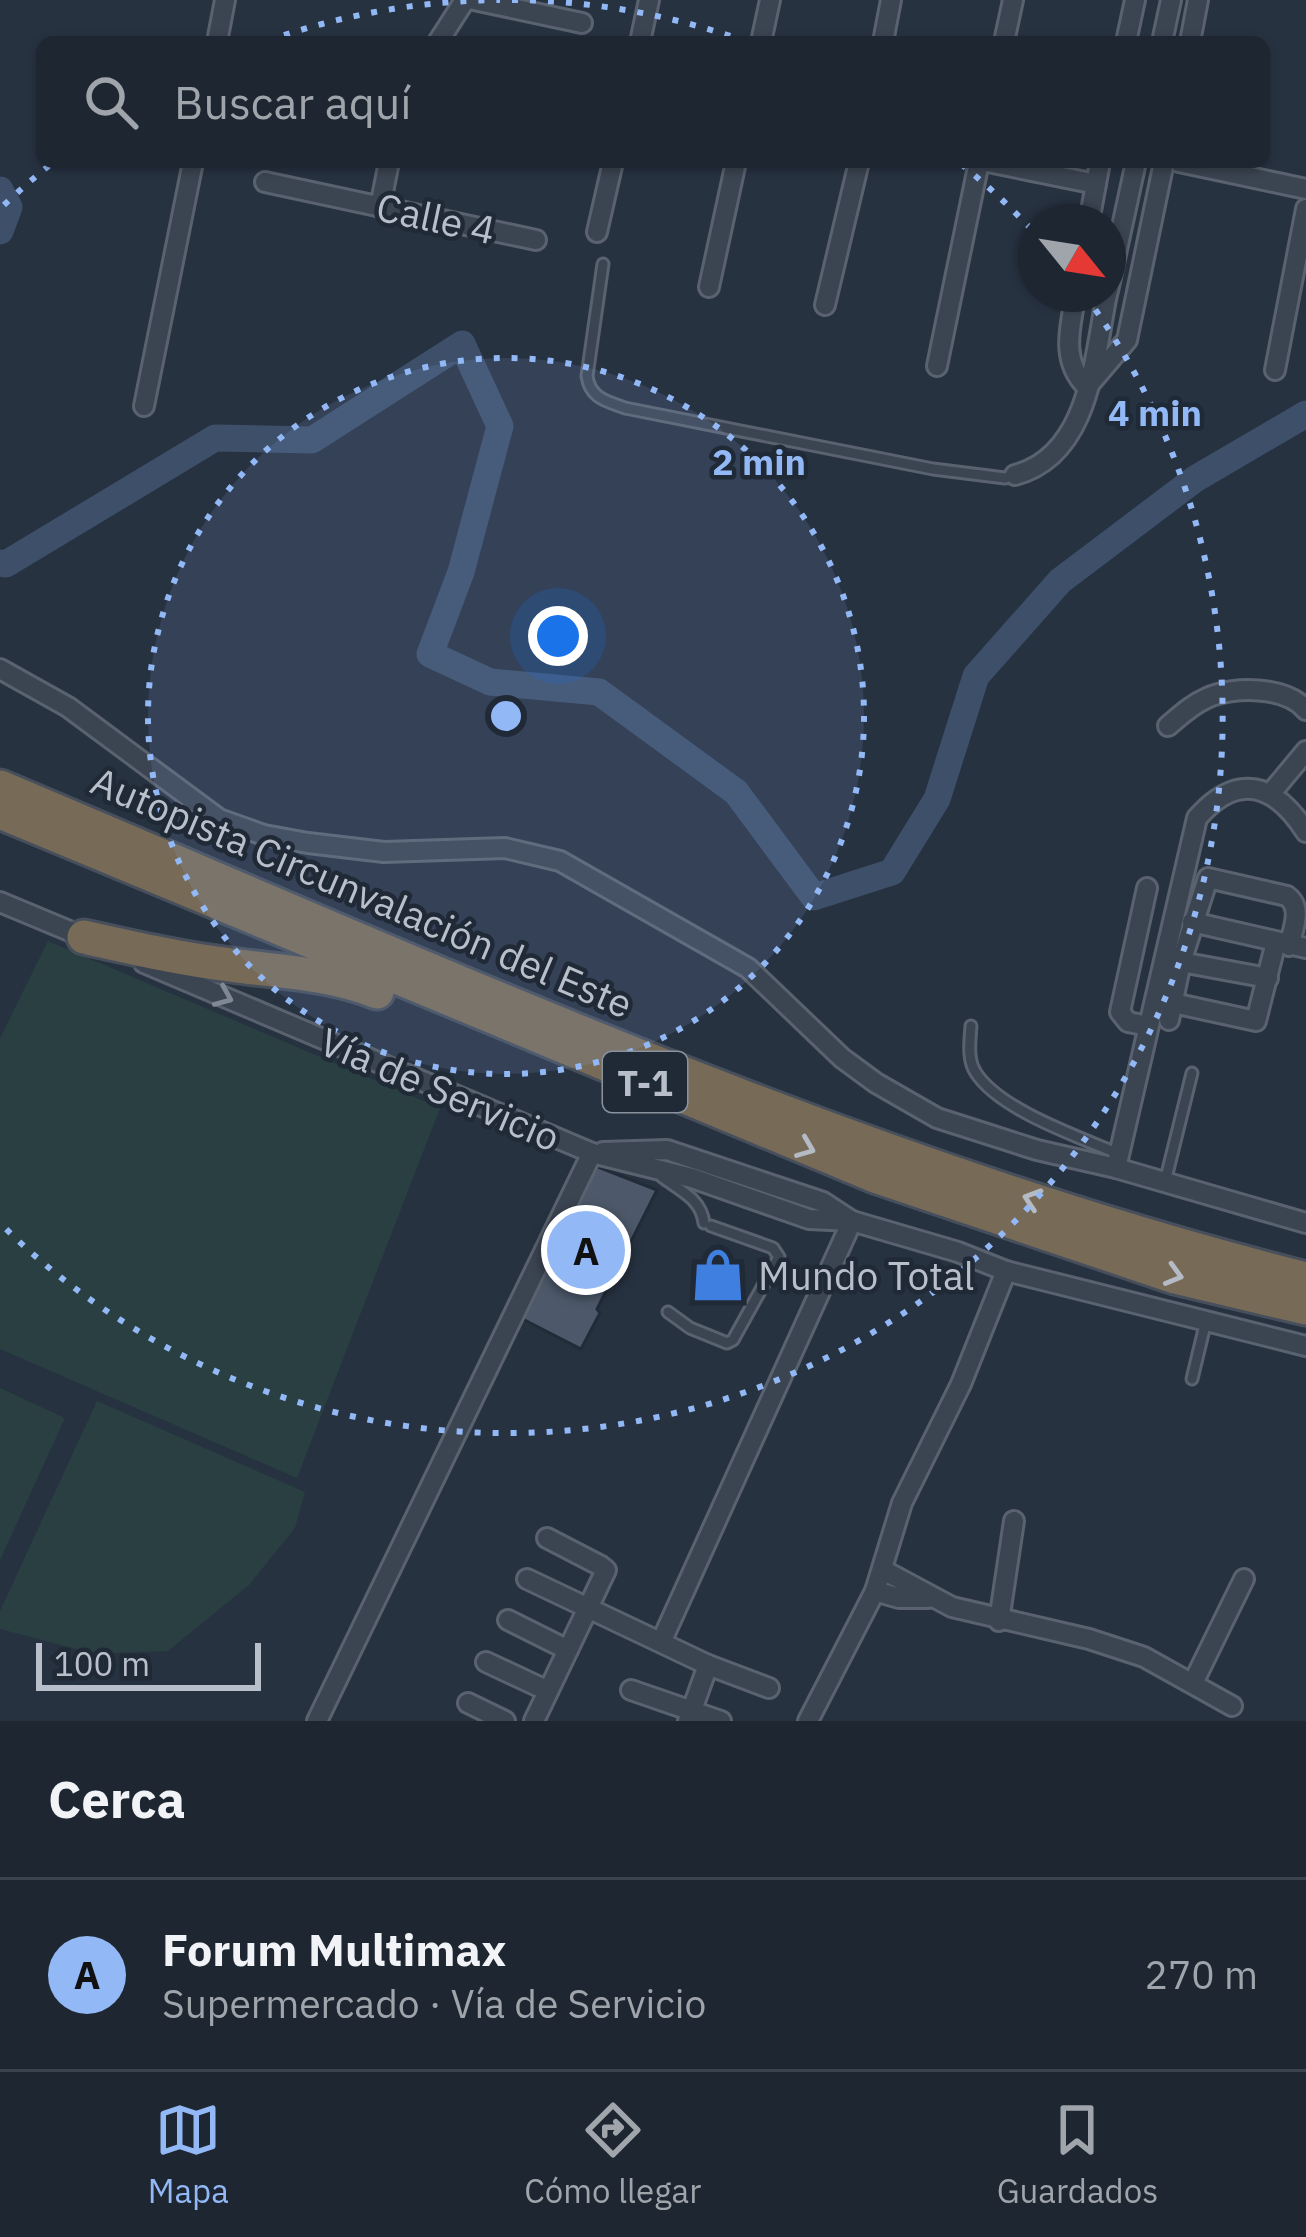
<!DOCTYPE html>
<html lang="es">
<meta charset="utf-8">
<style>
body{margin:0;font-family:"IBM Plex Sans",sans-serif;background:#252e39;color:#f1f3f6}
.compass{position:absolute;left:1018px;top:204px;width:108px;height:108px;border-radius:50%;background:#1d2631;box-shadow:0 3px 9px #0004;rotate:120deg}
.scale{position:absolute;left:36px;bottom:30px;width:225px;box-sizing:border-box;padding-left:12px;border:6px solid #b8bfcb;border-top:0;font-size:33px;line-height:42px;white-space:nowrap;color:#b8bfcb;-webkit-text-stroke:9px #202936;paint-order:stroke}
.you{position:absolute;left:558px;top:636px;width:42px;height:42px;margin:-30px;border:9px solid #fff;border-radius:50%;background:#1a73e8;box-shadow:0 0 0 18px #1a73e833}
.badge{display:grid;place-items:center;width:78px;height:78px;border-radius:50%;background:#92b8f6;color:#111;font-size:39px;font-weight:700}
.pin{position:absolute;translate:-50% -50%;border:6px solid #fff;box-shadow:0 3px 12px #0006}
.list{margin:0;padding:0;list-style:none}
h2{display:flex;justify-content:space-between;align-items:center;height:156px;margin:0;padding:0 48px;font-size:51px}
h2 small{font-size:39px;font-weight:400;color:#a0a5ab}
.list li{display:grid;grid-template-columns:78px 1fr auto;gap:36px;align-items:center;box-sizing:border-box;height:192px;padding:0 48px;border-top:3px solid #3b434d}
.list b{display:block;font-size:45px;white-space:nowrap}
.list p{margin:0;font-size:39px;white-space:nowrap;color:#a0a5ab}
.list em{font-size:39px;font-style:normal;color:#a0a5ab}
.icon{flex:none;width:66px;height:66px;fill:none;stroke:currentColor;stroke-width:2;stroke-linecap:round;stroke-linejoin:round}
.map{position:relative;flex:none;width:1306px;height:1721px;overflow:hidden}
.search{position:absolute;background:#1d2631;box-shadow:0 3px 9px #0004;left:36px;right:36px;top:36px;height:132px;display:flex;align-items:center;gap:30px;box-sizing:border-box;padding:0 42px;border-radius:18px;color:#a0a5ab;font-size:45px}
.sheet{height:348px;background:#1d2631}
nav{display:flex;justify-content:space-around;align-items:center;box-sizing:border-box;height:168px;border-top:3px solid #3b434d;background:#1d2631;font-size:33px;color:#a0a5ab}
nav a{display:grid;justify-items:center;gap:6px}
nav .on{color:#92b8f6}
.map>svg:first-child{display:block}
.green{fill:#293f42}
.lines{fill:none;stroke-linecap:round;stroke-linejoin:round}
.river{stroke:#3d4f69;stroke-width:27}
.building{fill:#4d596a;stroke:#222b38;stroke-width:3}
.service-casing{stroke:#59626e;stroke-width:15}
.minor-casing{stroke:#59626e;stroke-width:24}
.motorway-casing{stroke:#464f5b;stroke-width:39}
.service{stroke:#3b4451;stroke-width:9}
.minor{stroke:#3b4451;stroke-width:18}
.motorway{stroke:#776b58;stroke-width:33}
.oneway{stroke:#808894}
.oneway2{stroke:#b5bbc5}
.ring{fill:none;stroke:#92b8f6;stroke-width:6;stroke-dasharray:6 12}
.labels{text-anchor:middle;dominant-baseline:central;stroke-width:9;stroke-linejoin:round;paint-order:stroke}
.shield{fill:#202936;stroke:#8a929e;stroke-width:3}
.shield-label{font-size:36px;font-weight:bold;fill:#b8bfcb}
.street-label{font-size:39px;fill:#b8bfcb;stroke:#202936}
.poi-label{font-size:39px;fill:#b8bfcb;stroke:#202936;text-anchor:start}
.centre{fill:#92b8f6;stroke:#202936;stroke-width:6}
.ring-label{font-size:36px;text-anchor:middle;font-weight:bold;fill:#92b8f6;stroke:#202936;stroke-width:9;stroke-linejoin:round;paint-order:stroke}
</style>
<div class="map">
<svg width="1306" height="1721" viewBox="0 0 1306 1721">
<rect width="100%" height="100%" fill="#273241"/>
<g class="green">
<path d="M48 941 440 1108 297 1478 0 1349V1038Z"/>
<path d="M0 1388 65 1418 0 1560Z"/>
<path d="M97 1401 305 1492 295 1528 249 1585 168 1651 95 1654 0 1629V1611Z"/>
</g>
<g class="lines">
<g class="river">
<path d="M0 190 9 207 0 231"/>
<path d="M0 563 6 564 215 438 312 440 462 344 500 426 461 572 430 654 490 682 599 692 736 792 814 897 892 872 937 799 976 676 1060 581 1195 479 1306 414"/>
</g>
</g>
<path class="building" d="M593 1165 657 1190 597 1309 600 1313 581 1349 509 1312Z"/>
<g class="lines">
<defs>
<g id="service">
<path d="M603 264 587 376C590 398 606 401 625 408L933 469 1005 478 1015 475"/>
<path d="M971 1026C970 1041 967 1060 976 1073 1000 1110 1079 1137 1119 1154"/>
<path d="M662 1177C681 1191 701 1199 704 1223"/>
<path d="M1165 1182 1192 1073"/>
<path d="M668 1312 690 1328 727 1343 733 1340 779 1257 773 1248 711 1226"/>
<path d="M1192 1379 1206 1321"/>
</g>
<g id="minor">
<path d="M474 0 582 23"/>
<path d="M217 42 225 0"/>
<path d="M438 42 465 0"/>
<path d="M640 42 649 0"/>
<path d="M761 42 770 0"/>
<path d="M883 42 891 0"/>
<path d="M1004 42 1013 0"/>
<path d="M1126 42 1135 0"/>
<path d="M1162 42 1171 0"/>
<path d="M1190 42 1198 0"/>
<path d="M988 162 1096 184"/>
<path d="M1179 162 1306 189"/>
<path d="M265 182 536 240"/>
<path d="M380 207 389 162"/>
<path d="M1089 222 1100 162"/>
<path d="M597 232 613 162"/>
<path d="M709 287 736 162"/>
<path d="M1108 291 1136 162"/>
<path d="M1076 294C1070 327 1060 361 1087 387"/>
<path d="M825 305 859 162"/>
<path d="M937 366 979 162"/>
<path d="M1275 370 1306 209"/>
<path d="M1087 387 1127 340 1164 162"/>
<path d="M144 406 193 162"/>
<path d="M1015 475C1090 455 1094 358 1107 294"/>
<path d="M0 669 68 707 219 819 264 835 308 843 384 852 505 848 560 861 748 968 842 1058 876 1083 937 1118 1037 1150 1116 1168 1306 1223"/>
<path d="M1168 726C1180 716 1191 705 1207 698 1233 686 1286 686 1306 710"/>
<path d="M1271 793 1306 751"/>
<path d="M1147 888 1120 1012 1128 1022 1148 1026"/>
<path d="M0 902 91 940"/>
<path d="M1192 922 1306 948"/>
<path d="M1181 962 1268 978"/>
<path d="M144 963 592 1153 692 1178 809 1219 852 1221"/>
<path d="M1173 1003 1256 1021 1276 942"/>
<path d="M1169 1020 1181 962 1208 878 1287 896C1303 908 1293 929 1289 946"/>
<path d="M603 1152 667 1150 823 1202 852 1221 958 1252 1006 1271 1306 1346"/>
<path d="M1116 1168 1197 818C1238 771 1275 784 1306 832"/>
<path d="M883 1570 952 1607 1089 1639 1144 1657 1232 1706"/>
<path d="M527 1579 588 1608 606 1570 601 1566 547 1538"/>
<path d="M875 1591 899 1598H928"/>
<path d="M508 1620 568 1650"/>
<path d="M999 1621 1014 1521"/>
<path d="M662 1640 852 1221"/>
<path d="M486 1662 548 1691"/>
<path d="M708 1665 769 1688"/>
<path d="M1193 1683 1244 1579"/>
<path d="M631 1690 721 1721"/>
<path d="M468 1703 505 1721"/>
<path d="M317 1721 592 1153"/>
<path d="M534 1721 588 1608 708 1665 688 1721"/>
<path d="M808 1721 875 1591 902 1503 961 1384 1006 1271"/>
</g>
<g id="motorway">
<path d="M0 787C428 967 854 1165 1306 1279"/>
<path d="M0 812 875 1176 1175 1277 1306 1308"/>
<path d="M84 937C133 948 181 959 231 965 281 972 329 973 377 992"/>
</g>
</defs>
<use href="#service" class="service-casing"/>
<use href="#minor" class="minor-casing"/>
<use href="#motorway" class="motorway-casing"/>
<use href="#service" class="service"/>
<use href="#minor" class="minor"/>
<use href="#motorway" class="motorway"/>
</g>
<defs><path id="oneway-chevron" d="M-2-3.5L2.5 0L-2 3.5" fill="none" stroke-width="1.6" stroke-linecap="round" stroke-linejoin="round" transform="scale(3)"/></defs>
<use class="oneway" href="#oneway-chevron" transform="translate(224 997) rotate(23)"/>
<g class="oneway2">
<use href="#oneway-chevron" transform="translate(806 1148) rotate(22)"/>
<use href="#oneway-chevron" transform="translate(1032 1199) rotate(-162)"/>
<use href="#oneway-chevron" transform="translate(1174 1275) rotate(16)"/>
</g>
<circle cx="506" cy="716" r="358" fill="#92b8f6" fill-opacity=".12"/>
<g class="ring">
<circle cx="506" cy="716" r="358"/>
<path d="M4 205A716 716 0 0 1 51 164M267 41A716 716 0 0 1 500 0M512 0A716 716 0 0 1 745 41M961 164A716 716 0 0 1 1034 232M1085 295A716 716 0 0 1 4 1227"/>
</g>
<defs>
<symbol id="shop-bare" viewBox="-9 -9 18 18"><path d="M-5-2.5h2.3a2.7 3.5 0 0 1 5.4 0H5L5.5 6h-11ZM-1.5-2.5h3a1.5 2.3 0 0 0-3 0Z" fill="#3f7fe0" stroke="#202936" stroke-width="2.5" paint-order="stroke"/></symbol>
</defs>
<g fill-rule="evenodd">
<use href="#shop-bare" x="680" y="1237" width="76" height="76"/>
</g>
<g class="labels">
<rect class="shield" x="603" y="1052" width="84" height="60" rx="9"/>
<g class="shield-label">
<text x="645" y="1082">T-1</text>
</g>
<g class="street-label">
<text transform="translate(436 218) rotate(12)">Calle 4</text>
<text transform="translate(362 892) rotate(23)">Autopista Circunvalación del Este</text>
<text transform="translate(440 1089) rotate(23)">Vía de Servicio</text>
</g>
<g class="poi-label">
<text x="758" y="1275">Mundo Total</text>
</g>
</g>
<circle cx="506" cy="716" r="18" class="centre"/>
<g class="ring-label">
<text x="1155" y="426">4 min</text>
<text x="759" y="475">2 min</text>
</g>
</svg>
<svg class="compass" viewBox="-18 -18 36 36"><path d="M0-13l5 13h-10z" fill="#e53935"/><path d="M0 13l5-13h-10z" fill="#a0a5ab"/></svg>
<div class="scale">100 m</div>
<div class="you"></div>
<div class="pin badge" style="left:586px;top:1250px">A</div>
<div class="search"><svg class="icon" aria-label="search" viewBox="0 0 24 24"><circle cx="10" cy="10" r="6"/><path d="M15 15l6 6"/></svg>Buscar aquí</div>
</div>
<section class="sheet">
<h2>Cerca<small></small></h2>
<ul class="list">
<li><span class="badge">A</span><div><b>Forum Multimax</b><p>Supermercado · Vía de Servicio</p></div><em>270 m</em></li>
</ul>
</section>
<nav>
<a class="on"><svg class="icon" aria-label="map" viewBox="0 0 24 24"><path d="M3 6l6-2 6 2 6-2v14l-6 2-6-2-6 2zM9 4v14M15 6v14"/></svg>Mapa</a>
<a><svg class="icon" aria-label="directions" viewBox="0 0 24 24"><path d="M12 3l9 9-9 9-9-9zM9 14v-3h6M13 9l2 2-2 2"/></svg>Cómo llegar</a>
<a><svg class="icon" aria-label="saved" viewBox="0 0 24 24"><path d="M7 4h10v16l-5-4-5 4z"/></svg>Guardados</a>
</nav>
